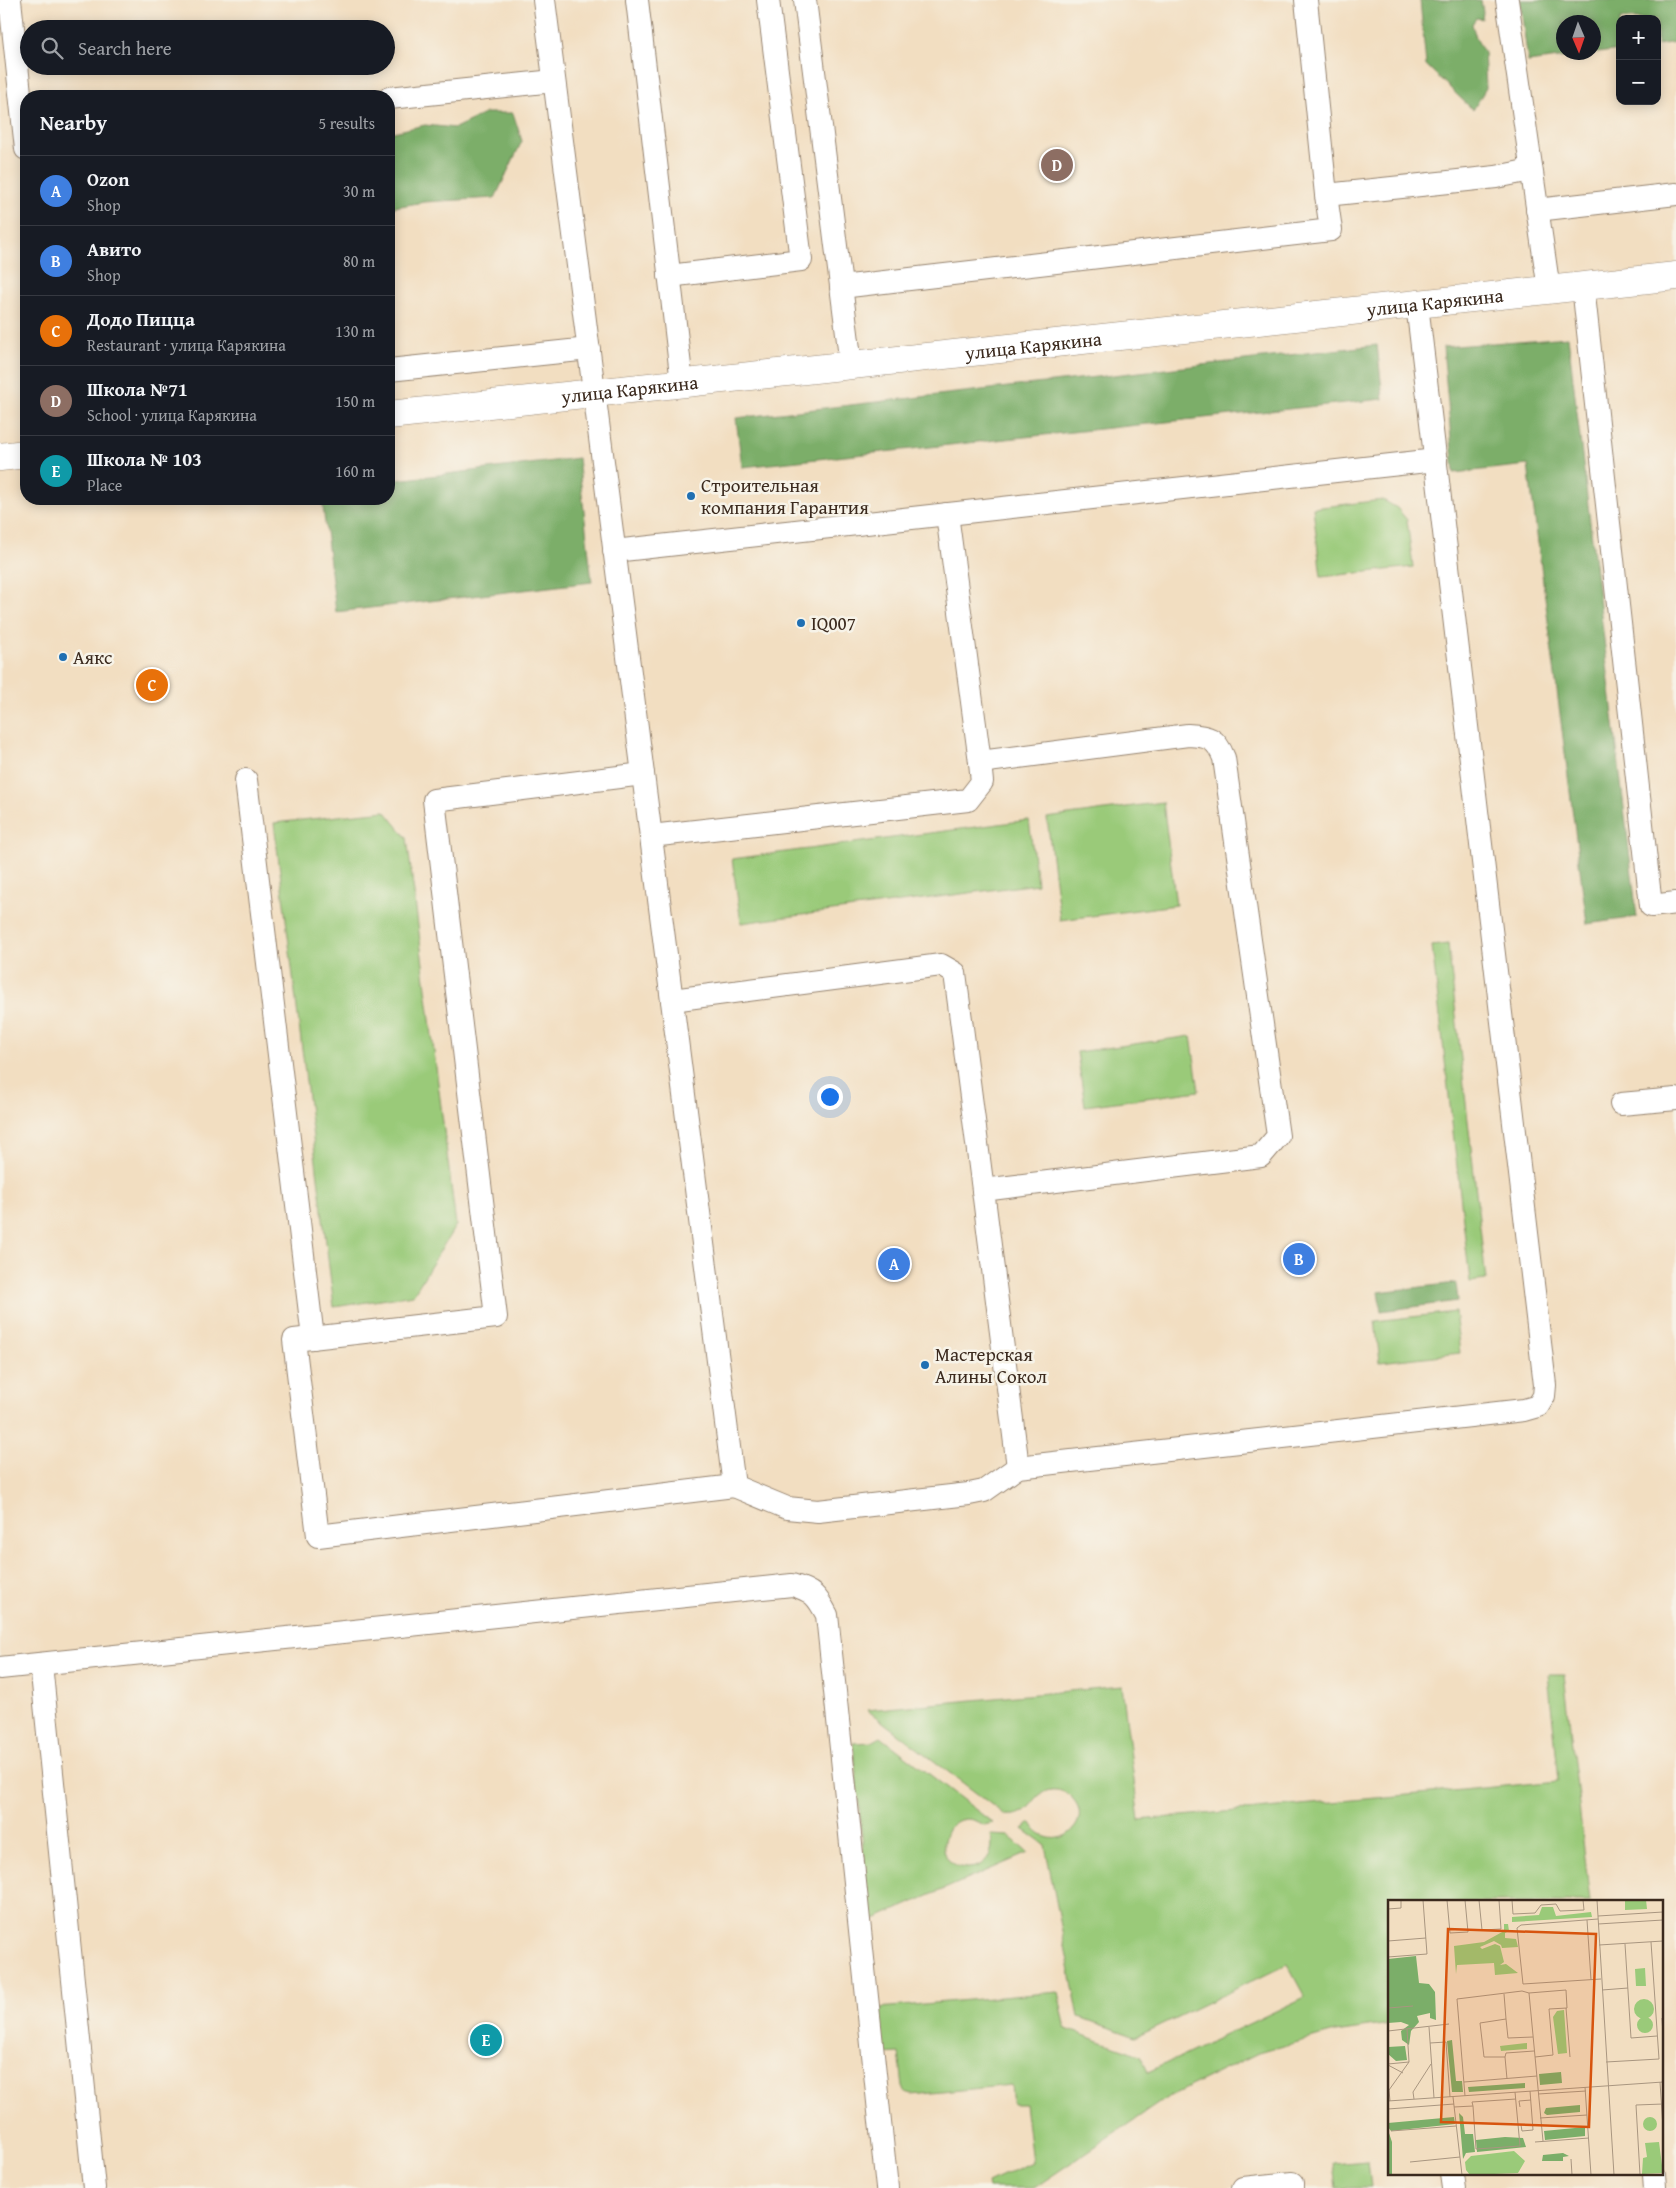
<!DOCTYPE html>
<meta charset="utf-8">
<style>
body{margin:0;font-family:"Gentium Book Plus",serif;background:#242831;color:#f1f3f6}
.controls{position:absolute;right:15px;top:15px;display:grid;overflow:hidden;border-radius:10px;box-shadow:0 2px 12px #0003}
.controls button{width:45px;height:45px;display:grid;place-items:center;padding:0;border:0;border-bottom:1px solid #363941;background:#171b24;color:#f1f3f6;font:25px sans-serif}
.compass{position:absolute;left:1556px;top:15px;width:45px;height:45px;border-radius:50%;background:#171b24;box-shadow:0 2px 12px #0003;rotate:178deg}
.you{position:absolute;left:829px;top:1096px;width:18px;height:18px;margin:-12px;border:4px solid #fff;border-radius:50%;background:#1a73e8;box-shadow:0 0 0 8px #1a73e833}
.badge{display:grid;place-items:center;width:32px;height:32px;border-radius:50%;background:#1f6fb2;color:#fff;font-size:16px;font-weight:700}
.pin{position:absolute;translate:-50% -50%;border:2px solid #fff;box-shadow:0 1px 5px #0006}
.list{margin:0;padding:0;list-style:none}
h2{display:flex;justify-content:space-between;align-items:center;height:65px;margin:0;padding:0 20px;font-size:21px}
h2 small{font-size:16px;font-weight:400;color:#9ea1a6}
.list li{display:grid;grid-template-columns:32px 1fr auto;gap:15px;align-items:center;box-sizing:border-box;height:70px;padding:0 20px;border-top:1px solid #363941}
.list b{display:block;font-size:19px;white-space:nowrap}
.list p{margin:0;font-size:16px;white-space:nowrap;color:#9ea1a6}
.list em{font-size:16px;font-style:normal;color:#9ea1a6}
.icon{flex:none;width:28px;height:28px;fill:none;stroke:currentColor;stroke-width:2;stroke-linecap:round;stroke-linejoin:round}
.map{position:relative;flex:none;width:1676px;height:2188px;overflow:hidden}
.search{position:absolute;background:#171b24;box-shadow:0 2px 12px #0003;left:20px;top:20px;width:375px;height:55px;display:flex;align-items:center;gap:12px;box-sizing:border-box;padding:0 18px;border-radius:28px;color:#9ea1a6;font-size:19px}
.panel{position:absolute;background:#171b24;box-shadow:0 2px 12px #0003;left:20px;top:90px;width:375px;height:415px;border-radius:20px}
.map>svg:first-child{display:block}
.green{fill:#9aca79;stroke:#6a7a4c}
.forest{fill:#7bae69;stroke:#5b6c44;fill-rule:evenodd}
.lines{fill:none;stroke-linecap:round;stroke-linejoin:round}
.lane-casing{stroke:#968470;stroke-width:24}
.street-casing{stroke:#968470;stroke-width:29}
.lane{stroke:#fff;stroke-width:22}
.street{stroke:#fff;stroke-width:28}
.poi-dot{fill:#1f6fb2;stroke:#f7f3e8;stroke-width:2}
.labels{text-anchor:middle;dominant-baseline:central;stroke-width:5;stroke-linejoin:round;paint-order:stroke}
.street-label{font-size:19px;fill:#3b2a1e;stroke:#f7f3e8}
.poi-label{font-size:19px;fill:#3b2a1e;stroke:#f7f3e8;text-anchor:start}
.inset-road{fill:none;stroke:#a99680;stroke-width:1}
.view{fill:#d7540e;fill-opacity:0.15;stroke:#d7540e;stroke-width:2.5}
.inset-edge{fill:none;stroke:#3b2a1e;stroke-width:2.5}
</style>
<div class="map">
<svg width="1676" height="2188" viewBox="0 0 1676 2188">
<rect width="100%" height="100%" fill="#f7f3e8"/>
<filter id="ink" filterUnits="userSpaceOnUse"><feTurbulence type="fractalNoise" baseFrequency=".02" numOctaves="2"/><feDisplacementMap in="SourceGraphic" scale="10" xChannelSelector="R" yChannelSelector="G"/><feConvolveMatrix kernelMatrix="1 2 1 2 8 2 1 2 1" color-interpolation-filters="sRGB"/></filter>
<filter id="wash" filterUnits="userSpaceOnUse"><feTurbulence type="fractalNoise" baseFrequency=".0096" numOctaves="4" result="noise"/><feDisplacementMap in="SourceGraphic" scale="20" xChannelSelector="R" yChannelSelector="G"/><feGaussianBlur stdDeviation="1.12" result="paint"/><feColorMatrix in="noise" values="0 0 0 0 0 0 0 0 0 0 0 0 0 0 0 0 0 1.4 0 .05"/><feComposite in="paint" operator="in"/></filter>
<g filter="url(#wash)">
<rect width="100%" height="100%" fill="#f2dec1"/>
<g class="green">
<path d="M1383 500 1397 508 1407 520 1413 567 1321 577 1313 508Z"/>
<path d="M1163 802 1176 905 1060 920 1047 818Z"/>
<path d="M385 811 407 838 456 1225 413 1295 334 1307 274 823Z"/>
<path d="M1029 820 1037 884 741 923 732 859Z"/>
<path d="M1448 944 1486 1280 1470 1282 1432 946Z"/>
<path d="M1191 1036 1199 1091 1085 1106 1077 1052Z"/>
<path d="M1455 1312 1460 1353 1380 1362 1375 1321Z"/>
<path d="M1548 1674H1564L1590 1902H1390V2024L1335 2032 1258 2053 1168 2097 1034 2188H989L988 2183 1032 2162 1025 2104H1013L1011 2085 912 2095 906 2093 903 2086 899 2053 883 2054 879 2008 1058 1992 1066 2029 1140 2055 1148 2072 1305 1997 1287 1964 1136 2037 1079 2017 1045 1845 1023 1829 1031 1823C1051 1859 1096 1824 1073 1799 1069 1794 1063 1791 1057 1790 1031 1787 1035 1819 1005 1815L867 1710 1122 1686 1139 1820 1559 1781Z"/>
<path d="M881 1737 993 1823 984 1825C944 1799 926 1867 967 1868 974 1868 980 1866 985 1861 992 1854 993 1845 991 1835L1009 1836 1028 1853 870 1921 853 1743 872 1742Z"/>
<path d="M1368 2161 1371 2188H1336L1333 2164Z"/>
</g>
<g class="forest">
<path d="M1420 0H1481L1483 12 1482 19 1476 18 1472 24 1476 38 1484 52 1486 88 1473 110 1426 65Z"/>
<path d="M1520 0H1676V42L1657 45V19H1620V50L1528 62ZM1564 22H1594V52H1564Z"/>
<path d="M486 113H513L522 141 495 198 424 202 389 208V133L425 125 455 128Z"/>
<path d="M1568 337 1637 917 1587 924 1528 465 1454 473 1443 347Z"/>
<path d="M1377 345 1383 399 742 467 736 418Z"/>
<path d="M578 458 592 582 336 612 322 499H389V481Z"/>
<path d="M1456 1283 1458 1301 1381 1311 1378 1292Z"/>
</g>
</g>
<g filter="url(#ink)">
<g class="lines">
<defs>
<g id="lane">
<path d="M10 0 26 149"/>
<path d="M544 0 734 1486 787 1508 818 1511 969 1494 984 1491 1018 1467 1524 1410 1538 1406 1544 1396 1545 1385 1417 304"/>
<path d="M637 0 682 383"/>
<path d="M805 0 851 365"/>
<path d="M1306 0 1326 195 1496 177 1531 170"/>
<path d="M1507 0 1549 290"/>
<path d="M389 98 554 81"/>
<path d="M1537 210 1676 194"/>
<path d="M669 276 801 260 768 0"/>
<path d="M1583 286 1651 906 1676 903"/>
<path d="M841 287 1331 230 1326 195"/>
<path d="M389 370 589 349"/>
<path d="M947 514 980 762 1188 735C1209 736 1216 738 1224 758L1278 1136 1261 1156 983 1190 1018 1467"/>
<path d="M614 551 1436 460"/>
<path d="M643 774 434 800 496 1317 294 1340 318 1536 734 1486"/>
<path d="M246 780 313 1338"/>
<path d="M651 836 968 800 982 782 980 762"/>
<path d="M672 1000 941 965 955 973 983 1190"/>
<path d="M1621 1104 1676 1099"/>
<path d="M41 1664 94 2188"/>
<path d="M0 1668 792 1585C813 1591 817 1596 827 1615L887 2188"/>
<path d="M1452 2174 1454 2188"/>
<path d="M1654 2174 1655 2188"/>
<path d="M1243 2188 1292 2183V2188"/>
</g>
<g id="street">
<path id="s1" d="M389 415 1676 276"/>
<path d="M0 457 26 454"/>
</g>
</defs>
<use href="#lane" class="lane-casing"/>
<use href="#street" class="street-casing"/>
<use href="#lane" class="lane"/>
<use href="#street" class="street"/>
</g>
</g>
<g class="poi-dot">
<circle cx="691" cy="496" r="5"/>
<circle cx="801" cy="623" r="5"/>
<circle cx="63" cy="657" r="5"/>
<circle cx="925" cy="1365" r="5"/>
</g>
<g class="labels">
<g class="street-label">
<text stroke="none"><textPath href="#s1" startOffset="1052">улица Карякина</textPath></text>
<text stroke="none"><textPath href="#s1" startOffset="648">улица Карякина</textPath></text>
<text stroke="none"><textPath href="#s1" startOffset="242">улица Карякина</textPath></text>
</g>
<g class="poi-label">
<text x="701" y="485">Строительная<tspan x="701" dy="22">компания Гарантия</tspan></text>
<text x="811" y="623">IQ007</text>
<text x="73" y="657">Аякс</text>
<text x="935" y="1354">Мастерская<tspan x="935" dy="22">Алины Сокол</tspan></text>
</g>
</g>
<g transform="translate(1388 1900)">
<rect width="275" height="275" fill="#f2dec1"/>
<path d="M237 0H258L259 9 237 10ZM154 7H165L168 16 203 12 204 17 124 22V17L151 15ZM116 24H120L121 31 117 33V38L128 39 130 47 114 48 113 45 106 41 92 47 94 49 107 44 112 46 116 62 112 65 118 64 130 73 107 75 106 63 69 65 68 74 66 46 96 42 116 31ZM257 68 258 86H248L247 69ZM246 109a10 10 0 1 1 20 0a10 10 0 1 1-20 0ZM176 110 179 153 170 154 165 117 169 111ZM249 125a8 8 0 1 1 16 0a8 8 0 1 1-16 0ZM139 143V149L113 151 112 146ZM255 224a7 7 0 1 1 14 0a7 7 0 1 1-14 0ZM271 242 275 273 254 274 255 258 259 257 257 243ZM126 251 137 261 130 273 82 275 78 270 77 262 83 256Z" fill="#9aca79"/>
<path d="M28 56 31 83 41 84 47 92 48 120 42 118V113L29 116 31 122 23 131 21 145 14 140 13 131 21 125 13 122 0 123V59ZM64 140 68 181H74L75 192H64L59 141ZM17 146 19 160 8 161 0 154V147ZM173 172 174 183 152 185 151 174ZM137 183V188L81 192 80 187ZM192 205V212L159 215 156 213 158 208ZM71 213 75 217 77 234H85L87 252 78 253 75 259ZM66 217 67 224 3 231 0 227V223ZM197 227V236L157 240 156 231ZM0 230 4 242V275H0ZM117 237 135 238 138 247 89 252 88 240ZM175 253 181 256 175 257V261H154L155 255Z" fill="#7bae69"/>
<path class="inset-road" d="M59 0 62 33 80 32 77 0M91 0 94 30 113 29 111 0M124 0 125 14 147 13 153 5 168 4 172 11 196 10 195 0M209 0 226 275M0 9 13 8V0M210 16 275 12M210 19 133 25 129 28 135 84 213 79M199 20 203 80M210 24 275 20M0 41 38 38M237 44 243 138 269 136M211 45 275 41M0 57 39 54 35 0M214 90 240 88M141 93 178 90 179 108 161 109 165 155 147 157M116 94 118 119 92 123 96 157H117L119 179M0 108 25 106M178 108 182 157M274 118 275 135M118 119 120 138 145 137M41 127 46 198M0 131 61 124M42 143 58 142 62 197M117 157 118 153 146 151M218 162 271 159 263 42M0 164 21 162M0 165 15 173M76 182 149 176M272 182 275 228M197 187 203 275M150 194 198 191M77 196 69 99 134 91 141 93 155 241M65 197 74 275M26 199 25 192 43 164M0 201 275 182M2 201 1 190 21 162 19 129M85 206 84 202 128 199M66 207 85 206 88 249 132 246 127 192M132 207 131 201 143 200M0 209 66 204M152 218 199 215M133 225 134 231 145 230 142 191M3 231 68 226M147 242 201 238M183 259 184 275M22 262 72 257M252 275 248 205 275 204"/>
<path class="view" d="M60 29 208 34 201 227 53 222Z"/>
<rect width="275" height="275" class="inset-edge"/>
</g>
</svg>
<div class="controls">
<button>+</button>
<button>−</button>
</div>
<svg class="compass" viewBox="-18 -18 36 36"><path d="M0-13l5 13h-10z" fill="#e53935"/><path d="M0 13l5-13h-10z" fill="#9ea1a6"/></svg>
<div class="you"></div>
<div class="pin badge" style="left:894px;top:1264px;background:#3f7fe0">A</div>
<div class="pin badge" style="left:1299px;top:1259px;background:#3f7fe0">B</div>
<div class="pin badge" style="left:152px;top:685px;background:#e8710a">C</div>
<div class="pin badge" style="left:1057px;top:165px;background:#8d6e63">D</div>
<div class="pin badge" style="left:486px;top:2040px;background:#0f9aa8">E</div>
<div class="search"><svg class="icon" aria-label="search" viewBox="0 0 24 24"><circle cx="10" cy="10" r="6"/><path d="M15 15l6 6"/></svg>Search here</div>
<section class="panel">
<h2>Nearby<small>5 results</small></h2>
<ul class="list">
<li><span class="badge" style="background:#3f7fe0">A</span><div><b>Ozon</b><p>Shop</p></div><em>30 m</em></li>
<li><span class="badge" style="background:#3f7fe0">B</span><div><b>Авито</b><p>Shop</p></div><em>80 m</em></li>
<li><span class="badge" style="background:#e8710a">C</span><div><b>Додо Пицца</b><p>Restaurant · улица Карякина</p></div><em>130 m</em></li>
<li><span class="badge" style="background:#8d6e63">D</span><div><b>Школа №71</b><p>School · улица Карякина</p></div><em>150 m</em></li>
<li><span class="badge" style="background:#0f9aa8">E</span><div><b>Школа № 103</b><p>Place</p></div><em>160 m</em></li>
</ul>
</section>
</div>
